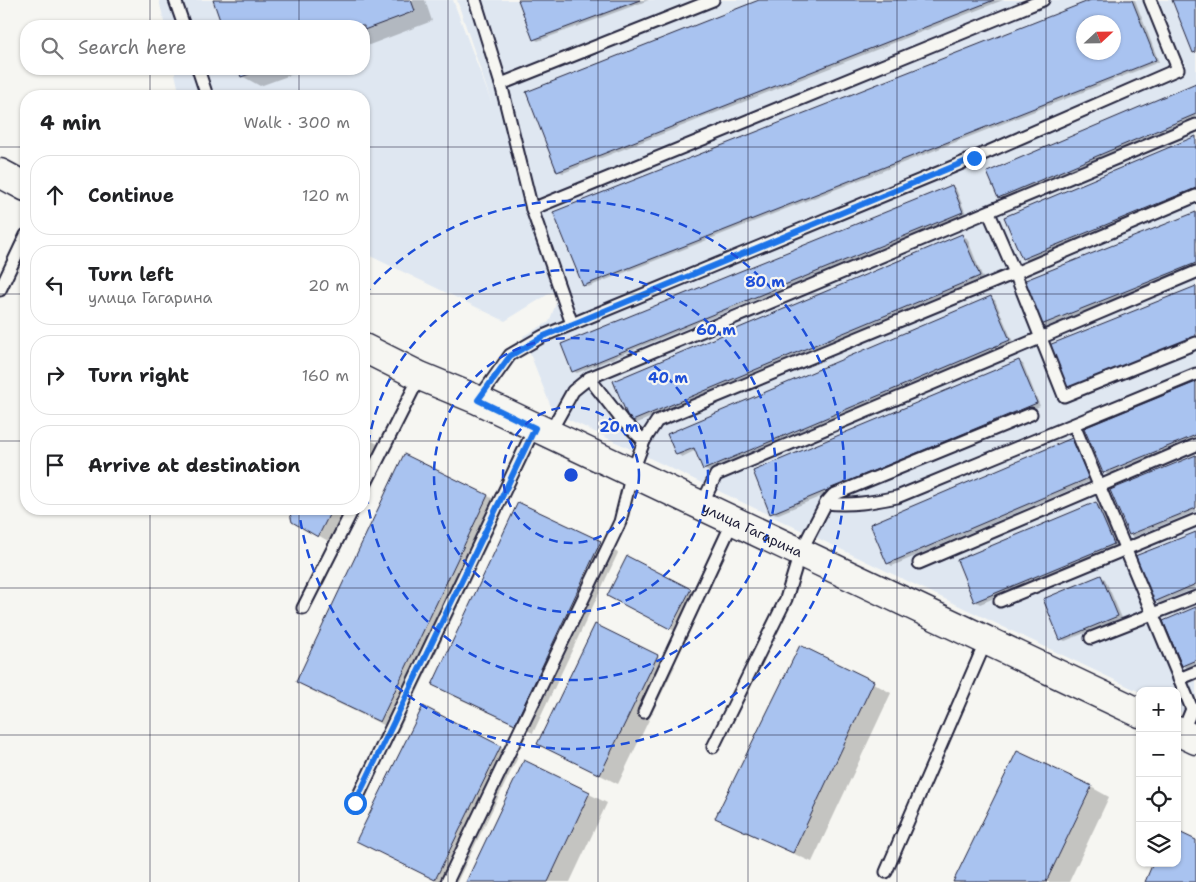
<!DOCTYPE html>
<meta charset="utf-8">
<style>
body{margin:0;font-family:"Shantell Sans",sans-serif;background:#f6f6f6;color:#202124}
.controls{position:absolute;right:15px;bottom:15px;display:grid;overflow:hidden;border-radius:10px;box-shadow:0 1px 4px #0004}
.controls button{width:45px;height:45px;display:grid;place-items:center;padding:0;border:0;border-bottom:1px solid #e0e0e0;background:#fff;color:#202124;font:25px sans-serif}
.compass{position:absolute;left:1076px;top:15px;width:45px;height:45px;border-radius:50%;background:#fff;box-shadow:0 1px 4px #0004;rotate:68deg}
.stop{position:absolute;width:15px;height:15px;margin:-11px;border:4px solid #1a73e8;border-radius:50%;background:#fff}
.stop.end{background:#1a73e8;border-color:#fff;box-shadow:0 1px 5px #0008}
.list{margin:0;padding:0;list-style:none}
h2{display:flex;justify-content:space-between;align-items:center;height:65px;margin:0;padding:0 20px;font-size:21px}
h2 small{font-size:16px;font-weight:400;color:#757577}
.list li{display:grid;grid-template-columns:32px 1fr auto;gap:15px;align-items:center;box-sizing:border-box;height:80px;margin:0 10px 10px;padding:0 10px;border:1px solid #e0e0e0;border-radius:20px}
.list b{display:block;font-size:19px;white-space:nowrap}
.list p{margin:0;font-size:16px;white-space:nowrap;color:#757577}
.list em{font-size:16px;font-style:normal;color:#757577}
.icon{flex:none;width:28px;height:28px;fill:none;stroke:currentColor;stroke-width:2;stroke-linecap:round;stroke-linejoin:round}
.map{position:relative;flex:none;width:1196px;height:882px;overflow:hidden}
.search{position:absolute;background:#fff;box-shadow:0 1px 4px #0004;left:20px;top:20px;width:350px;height:55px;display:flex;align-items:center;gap:12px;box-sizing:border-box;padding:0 18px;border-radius:20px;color:#757577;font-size:19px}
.panel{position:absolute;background:#fff;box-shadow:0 1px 4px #0004;left:20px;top:90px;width:350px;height:425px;border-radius:20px}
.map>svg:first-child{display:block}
.built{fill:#dfe7f1;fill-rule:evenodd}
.shadow{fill:#0003;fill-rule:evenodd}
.building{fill:#a9c3f0;stroke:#22223b;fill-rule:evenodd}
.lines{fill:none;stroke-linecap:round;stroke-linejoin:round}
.service-casing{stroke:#22223b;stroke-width:15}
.tertiary-casing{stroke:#22223b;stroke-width:31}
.service{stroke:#f6f6f2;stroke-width:11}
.tertiary{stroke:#f6f6f2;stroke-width:28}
.route{stroke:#1a73e8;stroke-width:6}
.grid{fill:none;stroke:#22223b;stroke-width:1;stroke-opacity:0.55}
.ring{fill:none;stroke:#1d4ed8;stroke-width:2.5;stroke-dasharray:9 6}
.labels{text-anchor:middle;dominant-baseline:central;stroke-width:4.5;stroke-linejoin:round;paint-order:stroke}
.street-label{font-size:14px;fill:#22223b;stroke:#f6f6f2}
.centre{fill:#1d4ed8;stroke:#f6f6f2;stroke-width:2.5}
.ring-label{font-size:15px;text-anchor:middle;font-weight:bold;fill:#1d4ed8;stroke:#f6f6f2;stroke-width:4.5;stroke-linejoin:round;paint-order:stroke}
</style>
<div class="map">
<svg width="1196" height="882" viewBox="0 0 1196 882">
<rect width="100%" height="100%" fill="#f6f6f2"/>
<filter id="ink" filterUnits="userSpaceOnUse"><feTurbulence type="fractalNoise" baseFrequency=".02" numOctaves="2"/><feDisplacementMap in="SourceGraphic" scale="10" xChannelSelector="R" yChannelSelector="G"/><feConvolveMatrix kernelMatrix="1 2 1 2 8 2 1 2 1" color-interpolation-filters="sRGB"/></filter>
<g filter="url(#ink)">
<path class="built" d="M159 0H453L492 104 457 0H1196V719L1177 710V691H1140V692L553 412 523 336 549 322 558 298 555 290 505 321 364 253V96H180L174 69H364V26H165ZM1084 22H1114V52H1084Z"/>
<g class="shadow">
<path d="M214 0H425L432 21 364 47V26H224Z"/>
<path d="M520 0H649L538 41 534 39Z"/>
<path d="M762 0H1003L563 173 558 171Z"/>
<path d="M1094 0H1135L1159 62 588 287 584 285ZM1084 22H1114V52H1084Z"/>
<path d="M239 69H307L260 86 242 76Z"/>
<path d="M1196 85V117L1003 199 999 197Z"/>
<path d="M1196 138V192L1027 261 1022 258Z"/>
<path d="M952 186 956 189 966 214 577 373 573 371Z"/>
<path d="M1196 213V266L1046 327 1042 324Z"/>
<path d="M962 236 967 238 983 278 635 424 631 421Z"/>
<path d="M991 298 995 300 1013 342 709 472 704 469 696 450 682 457 677 454Z"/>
<path d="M1019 362 1023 364 1040 406 776 515 771 513Z"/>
<path d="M1196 383V438L1108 475 1104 472Z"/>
<path d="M364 436 384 448 364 490Z"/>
<path d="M1072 439 1076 442 1093 480 892 566 888 563Z"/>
<path d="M405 456 488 496 506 506 398 732 315 692 297 682Z"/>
<path d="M1196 456V511L1134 537 1130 535Z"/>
<path d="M519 504 600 543 618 553 533 733 451 695 434 685Z"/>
<path d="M1096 504 1100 506 1117 546 980 604 975 601Z"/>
<path d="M290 509H355L337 546 293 521Z"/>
<path d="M1196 533V588L1159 603 1155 601Z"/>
<path d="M1101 577 1105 579 1122 618 1065 641 1061 639Z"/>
<path d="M690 590 704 598 684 636 622 603Z"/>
<path d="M1196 609V664L1187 668 1183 665Z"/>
<path d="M657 656 675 666 618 784 539 744Z"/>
<path d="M873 683 891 693 812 862 734 827 716 817Z"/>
<path d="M423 708 518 757 457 882H438L358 841Z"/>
<path d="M525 762 607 803 570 882H468Z"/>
<path d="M1091 787 1109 797 1069 882H955Z"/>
</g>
<g class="building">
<path d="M213 0H411L415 11 364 30V26H222Z"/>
<path d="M518 0H640L533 40Z"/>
<path d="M759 0H994L557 172 526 92Z"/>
<path d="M1091 0H1132L1156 60 583 286 553 212ZM1084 22H1114V52H1084Z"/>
<path d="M1172 0H1196V52L1193 53Z"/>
<path d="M238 69H263L241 77Z"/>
<path d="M1196 83V114L998 198 987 172Z"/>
<path d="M1196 136V188L1022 259 1004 217Z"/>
<path d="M952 185 963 212 572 372 561 344Z"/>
<path d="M1196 212V263L1041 325 1023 281Z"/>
<path d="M962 234 980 276 630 422 613 381Z"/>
<path d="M1196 286V337L1067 389 1049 345Z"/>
<path d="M991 296 1010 340 703 470 694 448 676 455 667 434Z"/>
<path d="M1019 360 1037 403 770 514 753 471Z"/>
<path d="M1196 382V435L1103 473 1084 428Z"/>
<path d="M1072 438 1089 478 887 564 870 524Z"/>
<path d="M404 454 488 495 380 722 296 682Z"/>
<path d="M1196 455V508L1129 535 1110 490Z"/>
<path d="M518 502 601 541 515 724 432 685Z"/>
<path d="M1096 502 1114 544 974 602 957 560Z"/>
<path d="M289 509H332L318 537 292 522Z"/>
<path d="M1196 532V584L1154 602 1135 556Z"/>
<path d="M627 556 691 589 670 629 607 596Z"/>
<path d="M1101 575 1118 616 1060 640 1043 599Z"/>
<path d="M1196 607V660L1182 666 1163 621Z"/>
<path d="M595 624 658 655 600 775 537 744Z"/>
<path d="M800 645 874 681 793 853 715 818Z"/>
<path d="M423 706 501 746 435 880 356 841Z"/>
<path d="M1017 751 1092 786 1046 882H953Z"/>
<path d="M524 760 590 792 548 882H466Z"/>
<path d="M1177 831 1196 840V882H1145L1153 863H1177Z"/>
</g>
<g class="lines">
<defs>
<g id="service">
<path d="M175 0 184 26"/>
<path d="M475 0 501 84"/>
<path d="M198 69 207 96"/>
<path d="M532 209 1043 0"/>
<path d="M989 213 1015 273 1064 396 1196 343"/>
<path d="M0 290 26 235"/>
<path d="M572 324 532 209 501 84 713 0"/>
<path d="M589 378 622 420 644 441"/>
<path d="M478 400 510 355 543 336 974 158 1178 69 1150 0"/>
<path d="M1074 425 1192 709 1182 733"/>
<path d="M549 434 573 391 589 378 1196 125"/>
<path d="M364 487 420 376"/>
<path d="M826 503C851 506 873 502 897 497L1196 374"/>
<path d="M701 506 716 475 1196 272"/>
<path d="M919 563 1196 445"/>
<path d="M1000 601 1196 520"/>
<path d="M303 608 353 509"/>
<path d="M1091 638 1196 597"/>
<path d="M1179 679 1196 672"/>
<path d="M644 712 733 521"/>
<path d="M713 747 786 599 800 553 826 503 833 495 1031 414"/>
<path d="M355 803 535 427"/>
<path d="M886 872 986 641"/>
<path d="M447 882 620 522 632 473 644 441 657 421 1015 273 1196 196"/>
</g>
<g id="tertiary">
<path d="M0 173 26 187"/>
<path id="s1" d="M364 348 420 376 478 400 1140 713"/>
<path d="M1177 731 1196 740"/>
</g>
</defs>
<use href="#service" class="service-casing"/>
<use href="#tertiary" class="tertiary-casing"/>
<use href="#service" class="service"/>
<use href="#tertiary" class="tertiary"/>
</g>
</g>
<g class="lines" filter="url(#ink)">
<path class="route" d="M355 803 535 428 478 400 510 356 544 336 974 158"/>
</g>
<path class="grid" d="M150 0V26M299 0V26M448 0V882M598 0V882M748 0V882M897 0V882M1046 0V882M150 69V96M299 69V96M0 147H26M364 147H1196M0 294H26M364 294H1196M0 441H26M364 441H1196M150 509V882M299 509V882M0 588H1196M0 735H1140M1177 735H1196"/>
<g class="ring">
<circle cx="571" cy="475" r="68"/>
<circle cx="571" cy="475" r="137"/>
<circle cx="571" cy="475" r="205"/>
<path d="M364 295A274 274 0 1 1 299 511"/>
</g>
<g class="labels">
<g class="street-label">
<text stroke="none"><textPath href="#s1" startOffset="429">улица Гагарина</textPath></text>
</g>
</g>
<circle cx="571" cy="475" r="8" class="centre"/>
<g class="ring-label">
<text x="765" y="287">80 m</text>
<text x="716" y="335">60 m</text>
<text x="668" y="383">40 m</text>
<text x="619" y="432">20 m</text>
</g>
</svg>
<div class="controls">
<button>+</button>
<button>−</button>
<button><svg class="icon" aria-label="locate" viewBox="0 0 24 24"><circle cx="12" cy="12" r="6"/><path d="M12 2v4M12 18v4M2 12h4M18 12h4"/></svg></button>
<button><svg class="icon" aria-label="layers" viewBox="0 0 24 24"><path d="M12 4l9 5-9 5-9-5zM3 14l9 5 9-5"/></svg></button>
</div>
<svg class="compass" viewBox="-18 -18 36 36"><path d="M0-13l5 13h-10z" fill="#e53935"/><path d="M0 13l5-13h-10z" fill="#757577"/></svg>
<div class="stop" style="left:355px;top:803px"></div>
<div class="stop end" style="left:974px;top:158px"></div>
<div class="search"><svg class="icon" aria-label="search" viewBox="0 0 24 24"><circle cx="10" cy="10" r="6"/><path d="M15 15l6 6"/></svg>Search here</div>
<section class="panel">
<h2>4 min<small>Walk · 300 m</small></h2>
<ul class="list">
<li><svg class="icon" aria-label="ahead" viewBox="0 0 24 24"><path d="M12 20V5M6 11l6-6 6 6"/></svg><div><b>Continue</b></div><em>120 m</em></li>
<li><svg class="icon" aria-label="left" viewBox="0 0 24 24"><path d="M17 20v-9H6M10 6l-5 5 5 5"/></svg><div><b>Turn left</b><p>улица Гагарина</p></div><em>20 m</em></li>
<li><svg class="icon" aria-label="right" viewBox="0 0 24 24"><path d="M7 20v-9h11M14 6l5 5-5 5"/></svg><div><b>Turn right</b></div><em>160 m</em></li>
<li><svg class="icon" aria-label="arrive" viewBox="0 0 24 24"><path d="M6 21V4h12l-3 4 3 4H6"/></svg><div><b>Arrive at destination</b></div></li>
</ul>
</section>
</div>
